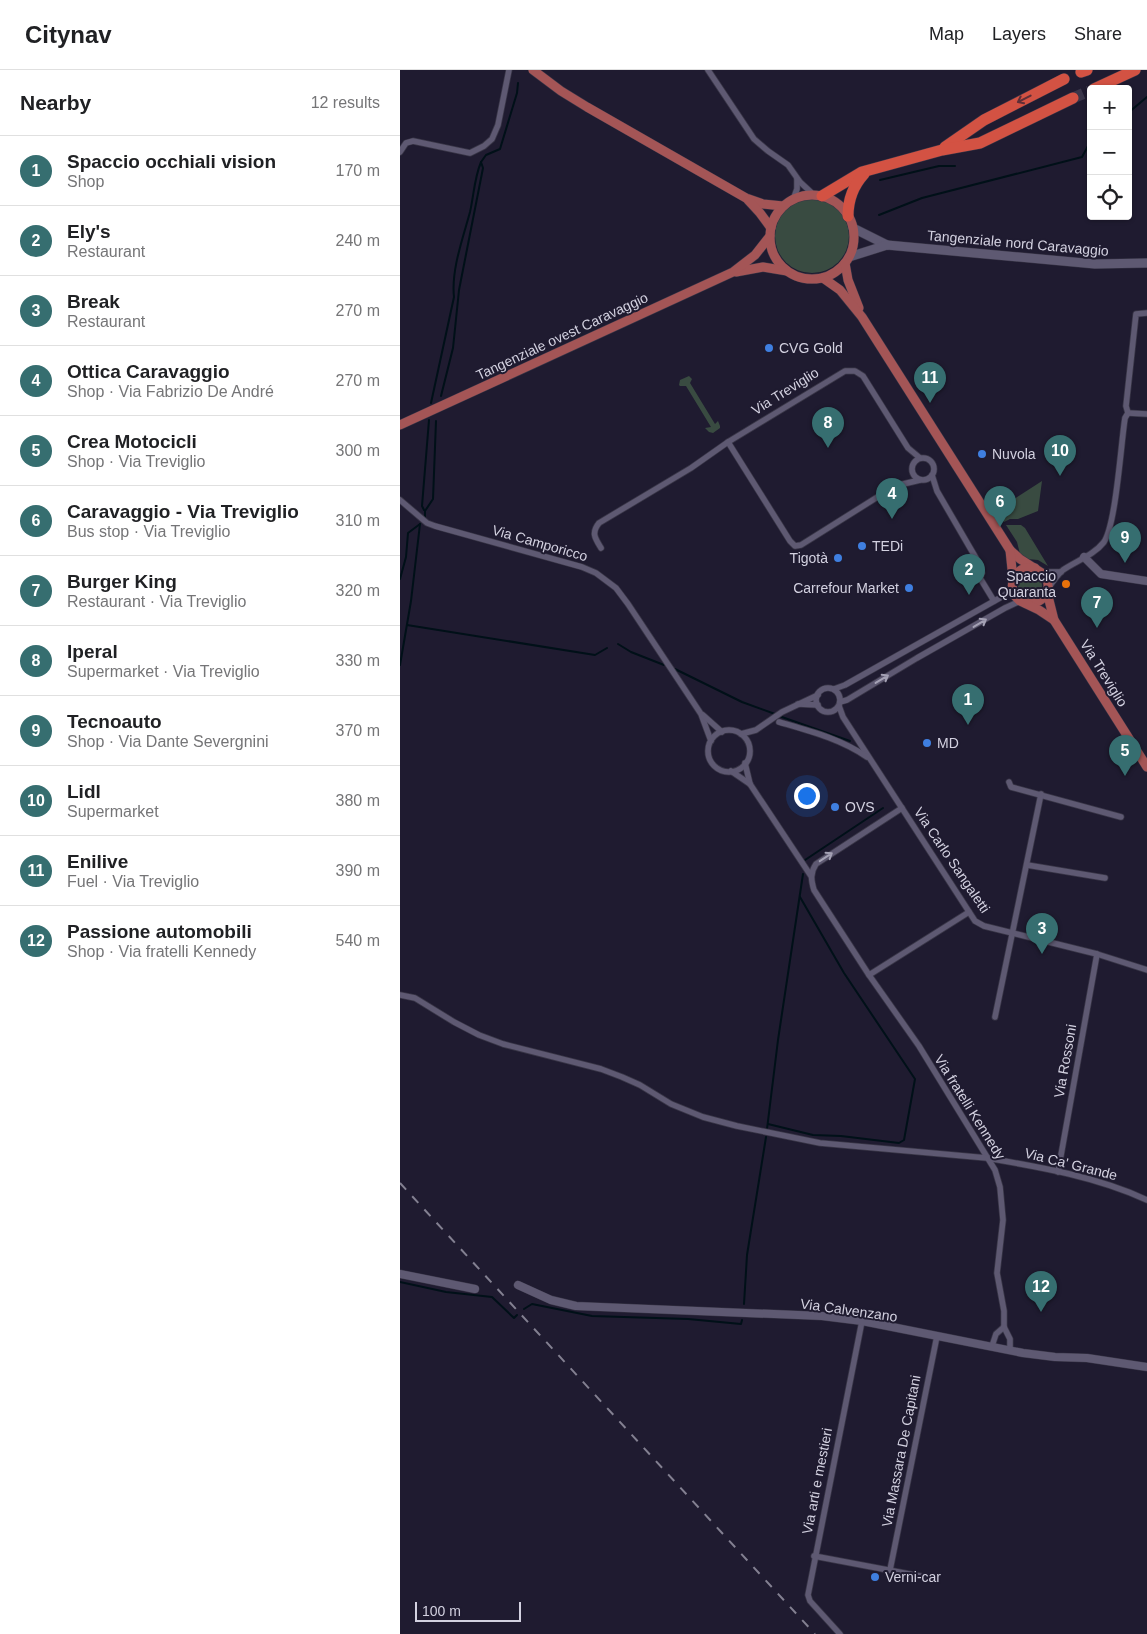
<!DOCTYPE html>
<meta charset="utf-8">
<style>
body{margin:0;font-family:Helvetica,sans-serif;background:#f6f6f6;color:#202124}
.controls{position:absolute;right:15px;top:15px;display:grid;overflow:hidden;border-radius:5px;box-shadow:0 1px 4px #0004}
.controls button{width:45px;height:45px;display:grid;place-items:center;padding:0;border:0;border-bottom:1px solid #e0e0e0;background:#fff;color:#202124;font:25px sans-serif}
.scale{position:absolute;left:15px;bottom:12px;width:106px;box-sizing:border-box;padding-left:5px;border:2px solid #d3d1e0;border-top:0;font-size:14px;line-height:18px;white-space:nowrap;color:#d3d1e0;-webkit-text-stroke:4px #1f1b30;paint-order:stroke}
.you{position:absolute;left:406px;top:725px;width:18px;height:18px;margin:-12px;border:4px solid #fff;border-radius:50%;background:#1a73e8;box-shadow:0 0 0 8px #1a73e833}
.badge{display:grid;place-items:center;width:32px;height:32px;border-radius:50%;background:#366e70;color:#fff;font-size:16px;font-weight:700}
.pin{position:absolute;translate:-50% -41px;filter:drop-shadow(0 1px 2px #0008)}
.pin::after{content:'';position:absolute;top:26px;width:18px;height:15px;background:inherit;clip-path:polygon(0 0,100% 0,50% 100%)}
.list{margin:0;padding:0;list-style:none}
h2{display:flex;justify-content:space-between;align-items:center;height:65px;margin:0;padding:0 20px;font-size:21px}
h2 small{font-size:16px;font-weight:400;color:#757577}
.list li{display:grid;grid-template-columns:32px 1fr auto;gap:15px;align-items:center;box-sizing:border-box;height:70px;padding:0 20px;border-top:1px solid #e0e0e0}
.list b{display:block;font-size:19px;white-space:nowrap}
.list p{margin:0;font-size:16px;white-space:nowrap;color:#757577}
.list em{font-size:16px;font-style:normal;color:#757577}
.icon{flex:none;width:28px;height:28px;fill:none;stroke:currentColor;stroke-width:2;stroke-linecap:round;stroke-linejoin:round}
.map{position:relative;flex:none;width:747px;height:1564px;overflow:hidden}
header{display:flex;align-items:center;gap:30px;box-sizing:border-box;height:70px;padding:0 25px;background:#fff;border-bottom:1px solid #e0e0e0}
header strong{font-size:24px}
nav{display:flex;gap:28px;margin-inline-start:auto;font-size:18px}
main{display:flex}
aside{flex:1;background:#fff}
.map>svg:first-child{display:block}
.green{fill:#394b41}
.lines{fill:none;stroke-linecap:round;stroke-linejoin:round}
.stream{stroke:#001018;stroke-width:2}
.motorway-tunnel{stroke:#3a364a;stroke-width:11;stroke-dasharray:11 5.5;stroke-linecap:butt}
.minor-casing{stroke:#393647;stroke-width:7}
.tertiary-casing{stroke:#393647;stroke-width:9}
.secondary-casing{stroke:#393647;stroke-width:10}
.primary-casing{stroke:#393647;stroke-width:10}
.motorway-casing{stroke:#393647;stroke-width:12}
.minor{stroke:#5e5972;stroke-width:5.5}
.tertiary{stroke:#5e5972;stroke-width:8}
.secondary{stroke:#5e5972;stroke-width:9}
.primary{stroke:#a45556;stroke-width:9}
.motorway{stroke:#d35243;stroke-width:11}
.rail{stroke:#838091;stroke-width:2;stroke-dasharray:9 9;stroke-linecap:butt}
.oneway{stroke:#5e2e37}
.oneway2{stroke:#a4a1b4}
.shop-dot{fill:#3f7fe0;stroke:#1f1b30;stroke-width:2}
.food-dot{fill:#e8710a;stroke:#1f1b30;stroke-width:2}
.labels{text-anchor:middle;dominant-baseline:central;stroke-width:4;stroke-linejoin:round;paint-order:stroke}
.street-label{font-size:14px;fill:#d3d1e0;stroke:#1f1b30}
.poi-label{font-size:14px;fill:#d3d1e0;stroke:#1f1b30;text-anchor:start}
</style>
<header>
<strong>Citynav</strong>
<nav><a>Map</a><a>Layers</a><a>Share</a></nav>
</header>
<main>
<aside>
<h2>Nearby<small>12 results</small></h2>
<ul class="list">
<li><span class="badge">1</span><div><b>Spaccio occhiali vision</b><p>Shop</p></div><em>170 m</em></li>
<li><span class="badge">2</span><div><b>Ely's</b><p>Restaurant</p></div><em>240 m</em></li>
<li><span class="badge">3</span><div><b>Break</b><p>Restaurant</p></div><em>270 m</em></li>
<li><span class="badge">4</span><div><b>Ottica Caravaggio</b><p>Shop · Via Fabrizio De André</p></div><em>270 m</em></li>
<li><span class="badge">5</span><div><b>Crea Motocicli</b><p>Shop · Via Treviglio</p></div><em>300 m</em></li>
<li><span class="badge">6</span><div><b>Caravaggio - Via Treviglio</b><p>Bus stop · Via Treviglio</p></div><em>310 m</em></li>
<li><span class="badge">7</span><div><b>Burger King</b><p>Restaurant · Via Treviglio</p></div><em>320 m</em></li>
<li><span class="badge">8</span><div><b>Iperal</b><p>Supermarket · Via Treviglio</p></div><em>330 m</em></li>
<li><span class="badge">9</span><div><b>Tecnoauto</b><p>Shop · Via Dante Severgnini</p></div><em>370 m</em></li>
<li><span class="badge">10</span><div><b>Lidl</b><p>Supermarket</p></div><em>380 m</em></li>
<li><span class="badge">11</span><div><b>Enilive</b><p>Fuel · Via Treviglio</p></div><em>390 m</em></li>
<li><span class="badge">12</span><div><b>Passione automobili</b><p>Shop · Via fratelli Kennedy</p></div><em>540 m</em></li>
</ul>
</aside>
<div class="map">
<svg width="747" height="1564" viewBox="0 0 747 1564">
<rect width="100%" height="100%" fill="#1f1b30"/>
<g class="green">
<circle cx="412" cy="166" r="37"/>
<path d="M289 306 292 309 290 313 315 354 318 351 320 356V358L313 363 309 362 305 358 311 357 286 316H280L279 315 280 310Z"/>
<path d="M642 411 638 441 618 449H610L604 452 597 440Z"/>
<path d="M606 455H621L625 458 648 496 638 490 627 489 620 484 617 472Z"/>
<circle cx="630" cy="516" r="12"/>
</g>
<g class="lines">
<g class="stream">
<path d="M728 43 747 27"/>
<path d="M480 110 539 96H555"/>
<path d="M479 145 522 128 682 87 688 76 691 64"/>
<path d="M41 326 53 278 59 220 83 98 81 92 86 85 100 79 117 23 118 13"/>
<path d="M31 333 54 227C51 200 63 168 70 142 74 125 74 109 81 92"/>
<path d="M24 440 22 436 29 350"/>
<path d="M25 449V441L33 429 36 351"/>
<path d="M0 509 6 487 8 463 20 454"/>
<path d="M7 555 195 585 207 578"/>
<path d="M218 574 231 582 264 595"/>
<path d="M0 595 11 531 20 454"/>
<path d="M275 599 342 632 375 644"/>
<path d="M379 646 450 671"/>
<path d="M405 790 483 738"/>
<path d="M368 1054 413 1065 441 1066 499 1073 504 1070 515 1009 444 903 400 827"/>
<path d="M367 1059 378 970 403 804"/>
<path d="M0 1212 46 1222 92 1227 114 1248 117 1245"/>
<path d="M344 1234 347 1185 366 1067"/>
<path d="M124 1239 132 1234 192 1246 288 1249 341 1254 342 1250"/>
</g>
<path class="motorway-tunnel" d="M673 28 689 21"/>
<defs>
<g id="minor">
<path d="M308 0 354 69 368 81 388 95 400 112 414 125"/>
<path d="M0 82 6 73 13 71 70 83 84 76 92 69 98 55 109 0"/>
<path d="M393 130 397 119V109"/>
<path d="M728 343 747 344"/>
<path d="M328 372 390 471 395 476 401 475 495 416 520 410"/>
<circle cx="523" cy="399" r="11"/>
<path d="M532 405 537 421 580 495 582 503 580 508 594 531"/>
<path d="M0 430 27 453 35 456 182 497 196 503 216 518 228 534 301 644 311 671"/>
<path d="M201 478C195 468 191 463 199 453L291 398 328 372 445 301H455L463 306 508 378 520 388"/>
<path d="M642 502H661"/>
<path d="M648 518C653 512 657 505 663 500 676 491 694 485 704 472 716 454 721 373 725 348L728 343 726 336 736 244 747 243"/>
<circle cx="428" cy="630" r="12"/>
<path d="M434 619 445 615 605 525 612 519"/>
<path d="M440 632 447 630 517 588 605 538 620 531"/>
<path d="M398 634 418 635"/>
<path d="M439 636 443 647 575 851 584 856 697 884 747 900"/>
<path d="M303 645 322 662"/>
<path d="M379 652C410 661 441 669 467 687"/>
<circle cx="329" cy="681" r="21"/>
<path d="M341 664 356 660 382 642 418 625"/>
<path d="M345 693 350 714 411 806"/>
<path d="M331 701 350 714"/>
<path d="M609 712 611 717 721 747"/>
<path d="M502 738 416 794C410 803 411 810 414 820L469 905 519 976 595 1100 600 1117 603 1150 597 1203 604 1241V1257L610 1269V1279"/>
<path d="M627 795 705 808"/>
<path d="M469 905 569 842"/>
<path d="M0 925 15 928 54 952 79 965 103 974 201 999 222 1007 240 1015 271 1034 303 1047 337 1056 420 1073 587 1088C640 1097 698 1107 747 1130"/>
<path d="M595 947 641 724"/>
<path d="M658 1102 697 884"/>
<path d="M592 1276 596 1264 604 1257"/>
<path d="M414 1486 525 1507"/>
<path d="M490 1500 537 1266"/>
<path d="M440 1564 410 1531 408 1525 462 1251"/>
</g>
<g id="tertiary">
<path d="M684 487 701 504 747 511"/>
<path d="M0 1204 75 1219"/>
<path d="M118 1215 151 1230 176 1236 422 1246 462 1251 623 1283 655 1287 687 1288 747 1297"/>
</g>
<g id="secondary">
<path d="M453 158 487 175"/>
<path d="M449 187 487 175 695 194 747 193"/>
</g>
<g id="primary">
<path d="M133 0 161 21 187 37 346 128 363 134 383 136"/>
<circle cx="412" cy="167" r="42"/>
<path d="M348 130 360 143 371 158"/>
<path d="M445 193 448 210 459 238"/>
<path d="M336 202 363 197 387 201"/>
<path d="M423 208 440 220 462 247 610 480 620 489 645 505C654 521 642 536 625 533"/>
<path d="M0 355 333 202 355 185 370 166"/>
<path d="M610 480 613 509 612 519 613 524 620 531 639 540 654 550"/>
<path d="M613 509C618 500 625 496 635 498"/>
<path d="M647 522 654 550 747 697"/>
</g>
<g id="motorway">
<path d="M681 2 687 0"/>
<path d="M694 19 735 0"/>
<path d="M545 77 584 50 664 9"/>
<path d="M422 126 462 102 542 80 580 73 673 28"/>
<path d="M448 146C448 129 453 116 464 104"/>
</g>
</defs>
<use href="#minor" class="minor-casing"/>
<use href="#tertiary" class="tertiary-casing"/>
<use href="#secondary" class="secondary-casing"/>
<use href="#primary" class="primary-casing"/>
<use href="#motorway" class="motorway-casing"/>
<use href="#minor" class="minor"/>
<use href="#tertiary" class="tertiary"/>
<use href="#secondary" class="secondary"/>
<use href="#primary" class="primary"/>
<use href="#motorway" class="motorway"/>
<path class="rail" d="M0 1113 415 1564"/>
</g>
<defs><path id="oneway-shaft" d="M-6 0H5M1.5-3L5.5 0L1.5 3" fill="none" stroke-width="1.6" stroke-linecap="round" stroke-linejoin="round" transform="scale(1.25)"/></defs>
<use class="oneway" href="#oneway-shaft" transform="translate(624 29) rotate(153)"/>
<g class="oneway2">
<use href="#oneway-shaft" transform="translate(580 553) rotate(-31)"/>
<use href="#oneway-shaft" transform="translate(482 609) rotate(-31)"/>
<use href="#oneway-shaft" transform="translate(426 787) rotate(-33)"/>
</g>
<g class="shop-dot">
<circle cx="369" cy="278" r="5"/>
<circle cx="582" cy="384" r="5"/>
<circle cx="462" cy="476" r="5"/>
<circle cx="438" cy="488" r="5"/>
<circle cx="509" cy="518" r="5"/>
<circle cx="527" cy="673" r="5"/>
<circle cx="435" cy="737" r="5"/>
<circle cx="475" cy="1507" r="5"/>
</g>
<circle class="food-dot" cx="666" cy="514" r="5"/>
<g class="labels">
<g class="street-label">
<text transform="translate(618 173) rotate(5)">Tangenziale nord Caravaggio</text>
<text transform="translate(162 266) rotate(-25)">Tangenziale ovest Caravaggio</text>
<text transform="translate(385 321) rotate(-32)">Via Treviglio</text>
<text transform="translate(140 473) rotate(16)">Via Camporicco</text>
<text transform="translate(704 603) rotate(58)">Via Treviglio</text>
<text transform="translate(552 790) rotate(56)">Via Carlo Sangaletti</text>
<text transform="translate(665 991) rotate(-80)">Via Rossoni</text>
<text transform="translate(570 1037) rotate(58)">Via fratelli Kennedy</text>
<text transform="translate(671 1094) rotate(14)">Via Ca' Grande</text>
<text transform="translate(449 1240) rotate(8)">Via Calvenzano</text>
<text transform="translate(501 1381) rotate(-79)">Via Massara De Capitani</text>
<text transform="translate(417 1411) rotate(-79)">Via arti e mestieri</text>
</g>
<g class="poi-label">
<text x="379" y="278">CVG Gold</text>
<text x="592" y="384">Nuvola</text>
<text x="472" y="476">TEDi</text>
<text x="428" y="488" text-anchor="end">Tigotà</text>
<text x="656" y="506" text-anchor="end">Spaccio<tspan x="656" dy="16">Quaranta</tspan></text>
<text x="499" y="518" text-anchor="end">Carrefour Market</text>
<text x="537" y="673">MD</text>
<text x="445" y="737">OVS</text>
<text x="485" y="1507">Verni-car</text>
</g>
</g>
</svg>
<div class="controls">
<button>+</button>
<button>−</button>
<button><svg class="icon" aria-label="locate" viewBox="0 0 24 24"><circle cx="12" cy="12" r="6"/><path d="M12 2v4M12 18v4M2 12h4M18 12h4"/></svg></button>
</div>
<div class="scale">100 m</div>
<div class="you"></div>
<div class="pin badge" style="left:568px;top:655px">1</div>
<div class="pin badge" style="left:569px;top:525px">2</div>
<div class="pin badge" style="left:642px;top:884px">3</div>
<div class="pin badge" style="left:492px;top:449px">4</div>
<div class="pin badge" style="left:725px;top:706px">5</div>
<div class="pin badge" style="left:600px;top:457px">6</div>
<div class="pin badge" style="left:697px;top:558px">7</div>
<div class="pin badge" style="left:428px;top:378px">8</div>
<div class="pin badge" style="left:725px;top:493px">9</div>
<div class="pin badge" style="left:660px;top:406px">10</div>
<div class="pin badge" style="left:530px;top:333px">11</div>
<div class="pin badge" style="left:641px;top:1242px">12</div>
</div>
</main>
